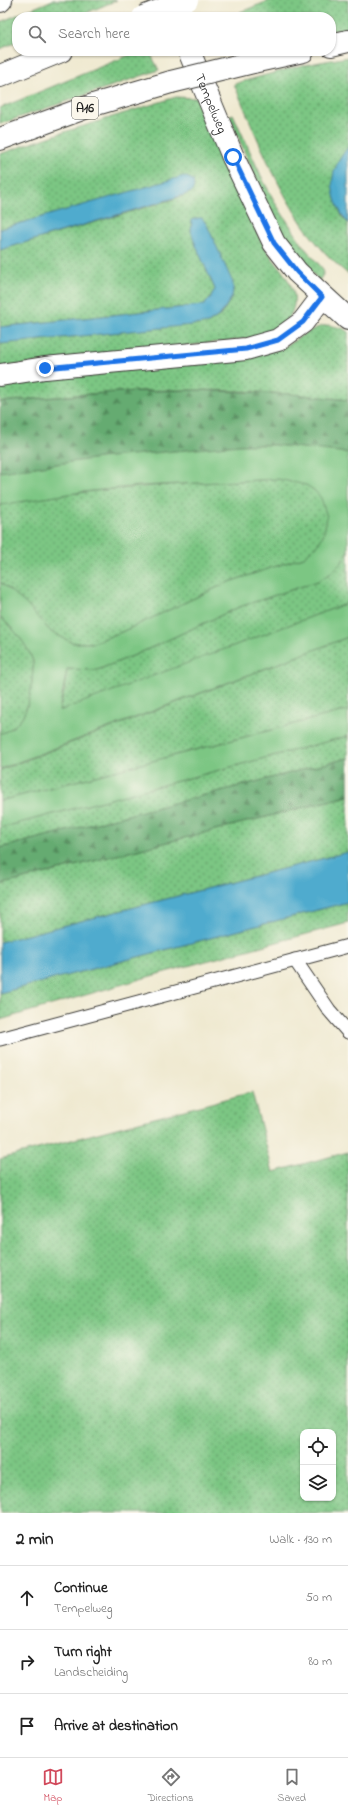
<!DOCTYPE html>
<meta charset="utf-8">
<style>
body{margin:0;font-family:"Indie Flower",sans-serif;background:#f2f2f2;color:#222}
.controls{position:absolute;right:12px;bottom:12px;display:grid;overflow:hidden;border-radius:8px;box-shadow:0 1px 3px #0004}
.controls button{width:36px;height:36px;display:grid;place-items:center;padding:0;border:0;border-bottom:1px solid #e0e0e0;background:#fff;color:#222;font:20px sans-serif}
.stop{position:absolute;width:12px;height:12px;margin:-9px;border:3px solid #1a73e8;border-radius:50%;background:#fff}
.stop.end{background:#1a73e8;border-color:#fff;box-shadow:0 1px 4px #0008}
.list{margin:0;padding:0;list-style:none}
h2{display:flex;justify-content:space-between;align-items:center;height:52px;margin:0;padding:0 16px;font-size:17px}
h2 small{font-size:13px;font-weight:400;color:#767676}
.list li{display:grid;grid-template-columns:26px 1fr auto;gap:12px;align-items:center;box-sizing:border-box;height:64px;padding:0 16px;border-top:1px solid #e0e0e0}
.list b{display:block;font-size:15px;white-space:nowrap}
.list p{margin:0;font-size:13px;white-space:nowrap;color:#767676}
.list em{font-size:13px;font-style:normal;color:#767676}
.icon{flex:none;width:22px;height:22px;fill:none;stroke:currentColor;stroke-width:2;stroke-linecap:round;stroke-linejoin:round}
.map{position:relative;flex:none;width:348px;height:1513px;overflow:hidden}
.search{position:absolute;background:#fff;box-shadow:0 1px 3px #0004;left:12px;right:12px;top:12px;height:44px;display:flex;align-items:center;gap:10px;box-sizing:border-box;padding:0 14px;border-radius:16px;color:#767676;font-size:15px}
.sheet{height:244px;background:#fff}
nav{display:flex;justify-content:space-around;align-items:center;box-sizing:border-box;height:56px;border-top:1px solid #e0e0e0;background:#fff;font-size:11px;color:#767676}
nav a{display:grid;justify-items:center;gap:2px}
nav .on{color:#d1495b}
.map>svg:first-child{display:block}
.green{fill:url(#green-dots);stroke:#4c7150;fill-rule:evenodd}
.forest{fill:url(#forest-firs);stroke:#406446}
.pitch{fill:#7cc683;stroke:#4c7150}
.water{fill:#50abce;stroke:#366475}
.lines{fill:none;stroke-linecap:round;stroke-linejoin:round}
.service-casing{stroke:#3c3b37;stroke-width:15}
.minor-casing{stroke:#3c3b37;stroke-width:24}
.motorway-casing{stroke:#3c3b37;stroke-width:24}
.service{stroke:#fff;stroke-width:13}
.minor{stroke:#fff;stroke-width:22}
.motorway{stroke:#fff;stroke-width:22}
.motorway-bridge-casing{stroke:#3c3b37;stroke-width:24;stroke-linecap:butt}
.motorway-bridge{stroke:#fff;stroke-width:22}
.route{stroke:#1a73e8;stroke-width:5}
.labels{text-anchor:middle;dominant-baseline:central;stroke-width:3.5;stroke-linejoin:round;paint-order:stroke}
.shield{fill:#fbf7ec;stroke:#5f5e5a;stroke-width:1}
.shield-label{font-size:13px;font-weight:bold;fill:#1c1c1c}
.street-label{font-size:14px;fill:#1c1c1c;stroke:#fbf7ec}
</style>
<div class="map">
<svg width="348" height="1513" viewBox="0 0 348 1513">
<defs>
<pattern id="green-dots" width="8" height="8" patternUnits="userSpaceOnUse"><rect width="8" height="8" fill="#7cc683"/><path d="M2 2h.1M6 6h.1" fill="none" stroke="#65a06a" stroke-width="1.8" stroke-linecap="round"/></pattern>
<pattern id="forest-firs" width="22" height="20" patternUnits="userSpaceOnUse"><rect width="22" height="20" fill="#65ab71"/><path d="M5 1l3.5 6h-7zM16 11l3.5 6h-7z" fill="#528a5c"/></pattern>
</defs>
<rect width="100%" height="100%" fill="#fbf7ec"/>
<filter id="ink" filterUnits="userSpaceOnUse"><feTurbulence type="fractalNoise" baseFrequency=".025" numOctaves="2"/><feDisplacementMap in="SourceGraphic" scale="8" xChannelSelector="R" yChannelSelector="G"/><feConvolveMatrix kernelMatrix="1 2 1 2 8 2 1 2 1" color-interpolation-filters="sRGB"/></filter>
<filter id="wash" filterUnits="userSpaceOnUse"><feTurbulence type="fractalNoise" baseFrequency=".012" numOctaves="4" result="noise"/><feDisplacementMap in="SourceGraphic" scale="16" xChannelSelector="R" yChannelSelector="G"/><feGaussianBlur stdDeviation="0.9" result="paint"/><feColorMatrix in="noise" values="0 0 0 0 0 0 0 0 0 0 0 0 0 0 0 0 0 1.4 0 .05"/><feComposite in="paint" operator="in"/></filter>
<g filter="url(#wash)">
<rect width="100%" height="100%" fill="#efe9d0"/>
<g class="green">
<path d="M53 0H117L77 17H17V42L0 49V22Z"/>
<path d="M271 0H348V28L331 31V17H242L240 12Z"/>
<path d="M139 51H149L159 70 0 124V108Z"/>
<path d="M348 57V147L339 160 334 194 342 217 348 223V274C291 230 262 148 234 84L298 66Z"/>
<path d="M176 97 197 98C210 126 222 155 235 184 245 207 254 230 268 252 278 267 298 286 294 305 290 326 272 332 254 338L0 367V344L208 323 221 315 232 297 233 290 232 283 207 225 196 246 215 289 210 299 204 305 0 327V250L174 199 192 192 184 177 0 229V154L58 134Z"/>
<path d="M233 114 263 180 276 204 304 247 323 269 324 273 319 281 291 248 282 234 269 209 229 116Z"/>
<path d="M328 325 342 328 348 332V400C297 394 245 390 194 390 129 389 64 396 0 402V381L284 347C298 339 311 327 328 325Z"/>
<path d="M278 479C287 480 297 481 306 485 329 495 332 523 320 543 316 549 309 553 304 557L229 582 124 631 93 643H73L51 632 25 603 0 582V505C92 487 185 484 278 479Z"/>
<path d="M348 550V603L59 712 64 691 67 669 97 670 135 655 239 607 318 581 331 573 342 562Z"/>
<path d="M0 617C14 629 27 644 33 661 34 667 32 676 32 683 29 706 24 725 0 734Z"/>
<path d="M348 637V710L0 801V770Z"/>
<path d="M348 736V758L0 848V828Z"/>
<path d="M348 796V852L0 942V885Z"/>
<path d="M348 902V923L158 974 0 1020V993Z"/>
<path d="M252 1092 273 1172 348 1152V1513H0V1159ZM303 1432H333V1498H303Z"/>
</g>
<g class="forest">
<path d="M193 390 292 394 348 400V453L274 445H240L100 458 0 472V402L117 392Z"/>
<path d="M348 758V796L0 885V848Z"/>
</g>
<g class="pitch">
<path d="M240 445H274L348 453V550L342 562 331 573 318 581 239 607 135 655 97 670 67 669 59 711 348 603V637L0 769V734C24 725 29 706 32 683 32 676 34 667 33 661 27 644 14 629 0 617V582L25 603 51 632 73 643H93L124 631 229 582 304 557 319 543 324 533 327 517 321 498 314 490 306 485 278 479 140 486 82 492 0 505V472L100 458Z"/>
<path d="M348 710V736L0 828V801Z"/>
</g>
<g class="water">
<path d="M348 147V223C339 213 330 192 333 177 334 167 342 155 348 147Z"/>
<path d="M184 176 193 180 194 186 192 192 184 195 0 250V229Z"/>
<path d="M198 218H202L207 225 233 283V290L232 297 220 315 208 323 202 324 0 344V327L204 305 210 299 215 289 196 246 191 231 192 220Z"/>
<path d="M348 852V902L0 993V942Z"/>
</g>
</g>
<g filter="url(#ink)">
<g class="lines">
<defs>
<g id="service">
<path d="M295 960 329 1010 348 1032"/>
<path d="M0 1039 348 946"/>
</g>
<g id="minor">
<path id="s1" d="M189 51 233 157 274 243 297 272 348 319"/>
<path d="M0 375 45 368 246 349 278 340 303 322 322 297"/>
</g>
<g id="motorway">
<path d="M0 1 1 0"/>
<path d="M331 45 348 41"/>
<path d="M253 62 303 51"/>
<path d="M0 76 61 51"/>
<path d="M0 139 93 105 171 82"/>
</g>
</defs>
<use href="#service" class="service-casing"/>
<use href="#minor" class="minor-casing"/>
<use href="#motorway" class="motorway-casing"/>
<use href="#service" class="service"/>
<use href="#minor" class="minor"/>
<use href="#motorway" class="motorway"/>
<defs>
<g id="motorway-bridge">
<path d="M143 17 187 0"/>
<path d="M171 82 253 62"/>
</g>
</defs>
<use href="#motorway-bridge" class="motorway-bridge-casing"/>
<use href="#motorway-bridge" class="motorway-bridge"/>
</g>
</g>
<g class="lines" filter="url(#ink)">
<path class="route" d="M45 368 246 349 278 340 303 322 322 297 297 272 274 243 233 157"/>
</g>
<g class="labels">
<rect class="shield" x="72" y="97" width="26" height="22" rx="3"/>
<g class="shield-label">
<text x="85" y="108">A16</text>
</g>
<g class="street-label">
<text stroke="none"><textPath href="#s1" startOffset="57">Tempelweg</textPath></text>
</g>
</g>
</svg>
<div class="controls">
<button><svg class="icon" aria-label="locate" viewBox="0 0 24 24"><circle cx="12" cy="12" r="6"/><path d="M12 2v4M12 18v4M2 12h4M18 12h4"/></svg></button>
<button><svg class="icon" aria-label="layers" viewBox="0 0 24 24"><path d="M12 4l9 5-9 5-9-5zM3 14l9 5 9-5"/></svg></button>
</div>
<div class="stop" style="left:233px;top:157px"></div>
<div class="stop end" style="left:45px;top:368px"></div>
<div class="search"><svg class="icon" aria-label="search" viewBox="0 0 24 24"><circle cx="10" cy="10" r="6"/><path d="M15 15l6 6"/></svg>Search here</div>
</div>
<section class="sheet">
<h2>2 min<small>Walk · 130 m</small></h2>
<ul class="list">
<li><svg class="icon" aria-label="ahead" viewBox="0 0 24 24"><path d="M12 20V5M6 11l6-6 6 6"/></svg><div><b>Continue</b><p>Tempelweg</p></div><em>50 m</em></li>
<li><svg class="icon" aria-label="right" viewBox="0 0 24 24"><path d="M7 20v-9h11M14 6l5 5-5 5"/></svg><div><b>Turn right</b><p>Landscheiding</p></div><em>80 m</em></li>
<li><svg class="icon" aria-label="arrive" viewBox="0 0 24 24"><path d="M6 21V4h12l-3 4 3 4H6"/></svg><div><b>Arrive at destination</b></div></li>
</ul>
</section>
<nav>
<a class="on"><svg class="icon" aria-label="map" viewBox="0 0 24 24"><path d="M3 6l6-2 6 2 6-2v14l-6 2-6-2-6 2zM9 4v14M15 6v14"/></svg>Map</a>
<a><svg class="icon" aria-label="directions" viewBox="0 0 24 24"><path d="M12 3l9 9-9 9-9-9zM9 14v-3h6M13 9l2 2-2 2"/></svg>Directions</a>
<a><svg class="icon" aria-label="saved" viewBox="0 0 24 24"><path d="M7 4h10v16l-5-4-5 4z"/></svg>Saved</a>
</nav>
